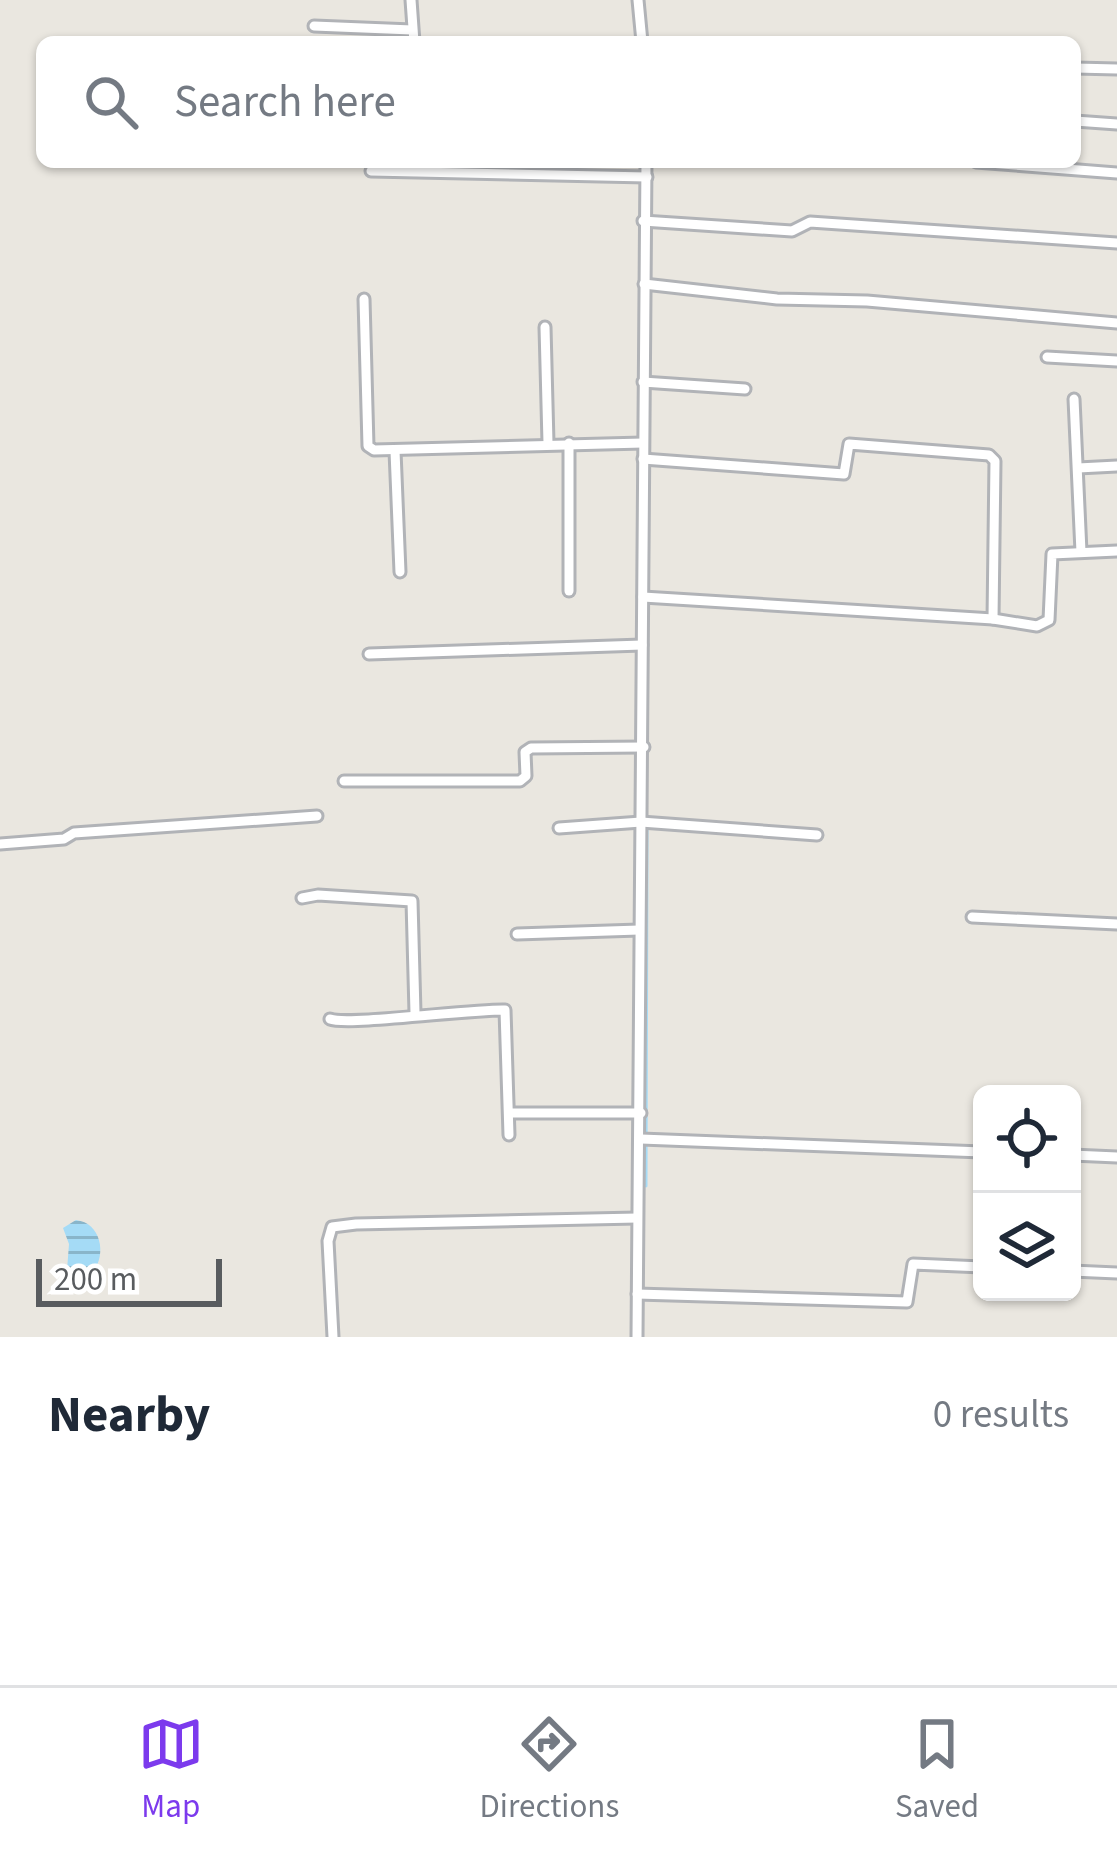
<!DOCTYPE html>
<style>
body{margin:0;font-family:"Source Sans 3",sans-serif;background:#f2f2f3;color:#1f2937}
.controls{position:absolute;right:36px;bottom:36px;display:grid;overflow:hidden;border-radius:18px;box-shadow:0 3px 9px #0004}
.controls button{width:108px;height:108px;display:grid;place-items:center;padding:0;border:0;border-bottom:3px solid #e0e1e3;background:#fff;color:#1f2937;font:60px sans-serif}
.scale{position:absolute;left:36px;bottom:30px;width:186px;box-sizing:border-box;padding-left:12px;border:6px solid #595c5f;border-top:0;font-size:33px;line-height:42px;white-space:nowrap;color:#595c5f;-webkit-text-stroke:9px #fff;paint-order:stroke}
.list{margin:0;padding:0;list-style:none}
h2{display:flex;justify-content:space-between;align-items:center;height:156px;margin:0;padding:0 48px;font-size:51px}
h2 small{font-size:39px;font-weight:400;color:#747a83}
.icon{flex:none;width:66px;height:66px;fill:none;stroke:currentColor;stroke-width:2;stroke-linecap:round;stroke-linejoin:round}
.map{position:relative;flex:none;width:1117px;height:1337px;overflow:hidden}
.search{position:absolute;background:#fff;box-shadow:0 3px 9px #0004;left:36px;right:36px;top:36px;height:132px;display:flex;align-items:center;gap:30px;box-sizing:border-box;padding:0 42px;border-radius:18px;color:#747a83;font-size:45px}
.sheet{height:348px;background:#fff}
nav{display:flex;justify-content:space-around;align-items:center;box-sizing:border-box;height:168px;border-top:3px solid #e0e1e3;background:#fff;font-size:33px;color:#747a83}
nav a{display:grid;justify-items:center;gap:6px}
nav .on{color:#7c3aed}
.map>svg:first-child{display:block}
.water{fill:url(#water-rules)}
.lines{fill:none;stroke-linecap:round;stroke-linejoin:round}
.stream{stroke:#a5dbf6;stroke-width:3}
.minor-casing{stroke:#b1b3b7;stroke-width:15}
.minor{stroke:#fff;stroke-width:9}
</style>
<div class="map">
<svg width="1117" height="1337" viewBox="0 0 1117 1337">
<defs>
<pattern id="water-rules" width="6" height="5" patternUnits="userSpaceOnUse" patternTransform="scale(3)"><rect width="6" height="5" fill="#a5dbf6"/><path d="M0 2.5h6" fill="none" stroke="#89b5ca"/></pattern>
</defs>
<rect width="100%" height="100%" fill="#eae7e0"/>
<path class="water" d="M76 1220C101 1223 107 1254 93 1272L67 1270 69 1244 63 1228Z"/>
<g class="lines">
<path class="stream" d="M646 1186 647 828"/>
<defs>
<g id="minor">
<path d="M411 0 414 42"/>
<path d="M638 0 642 42"/>
<path d="M314 26 412 30"/>
<path d="M1075 68 1117 69"/>
<path d="M1075 121 1117 124"/>
<path d="M976 162 1117 173"/>
<path d="M371 171 647 177"/>
<path d="M643 221 792 231 810 222 1117 243"/>
<path d="M644 284 777 299 867 301 1117 323"/>
<path d="M364 299 368 446 374 450 643 443"/>
<path d="M545 327 548 443"/>
<path d="M1047 357 1117 361"/>
<path d="M643 382 745 389"/>
<path d="M1074 399 1081 552"/>
<path d="M569 443V591"/>
<path d="M395 451 400 572"/>
<path d="M643 459 844 474 849 444 989 455 995 461 993 619"/>
<path d="M1078 468 1117 466"/>
<path d="M643 597 993 619 1037 626 1049 620 1052 554 1117 551"/>
<path d="M369 654 642 645"/>
<path d="M344 781H520L526 776 525 752 531 748 644 747"/>
<path d="M559 828 641 822 817 835"/>
<path d="M0 844 64 839 74 833 317 816"/>
<path d="M302 898 318 895 412 901 415 1013"/>
<path d="M972 917 1117 924"/>
<path d="M517 934 639 930"/>
<path d="M330 1019C347 1026 472 1009 505 1010L509 1135"/>
<path d="M511 1113H641"/>
<path d="M641 1139 982 1152"/>
<path d="M1072 1155 1117 1157"/>
<path d="M1072 1271 1117 1273"/>
<path d="M637 1294 907 1302 913 1264 982 1267"/>
<path d="M333 1337 328 1241 332 1227 356 1224 637 1218"/>
<path d="M637 1337 646 162"/>
</g>
</defs>
<use href="#minor" class="minor-casing"/>
<use href="#minor" class="minor"/>
</g>
</svg>
<div class="controls">
<button><svg class="icon" aria-label="locate" viewBox="0 0 24 24"><circle cx="12" cy="12" r="6"/><path d="M12 2v4M12 18v4M2 12h4M18 12h4"/></svg></button>
<button><svg class="icon" aria-label="layers" viewBox="0 0 24 24"><path d="M12 4l9 5-9 5-9-5zM3 14l9 5 9-5"/></svg></button>
</div>
<div class="scale">200 m</div>
<div class="search"><svg class="icon" aria-label="search" viewBox="0 0 24 24"><circle cx="10" cy="10" r="6"/><path d="M15 15l6 6"/></svg>Search here</div>
</div>
<section class="sheet">
<h2>Nearby<small>0 results</small></h2>
<ul class="list">
</ul>
</section>
<nav>
<a class="on"><svg class="icon" aria-label="map" viewBox="0 0 24 24"><path d="M3 6l6-2 6 2 6-2v14l-6 2-6-2-6 2zM9 4v14M15 6v14"/></svg>Map</a>
<a><svg class="icon" aria-label="directions" viewBox="0 0 24 24"><path d="M12 3l9 9-9 9-9-9zM9 14v-3h6M13 9l2 2-2 2"/></svg>Directions</a>
<a><svg class="icon" aria-label="saved" viewBox="0 0 24 24"><path d="M7 4h10v16l-5-4-5 4z"/></svg>Saved</a>
</nav>
